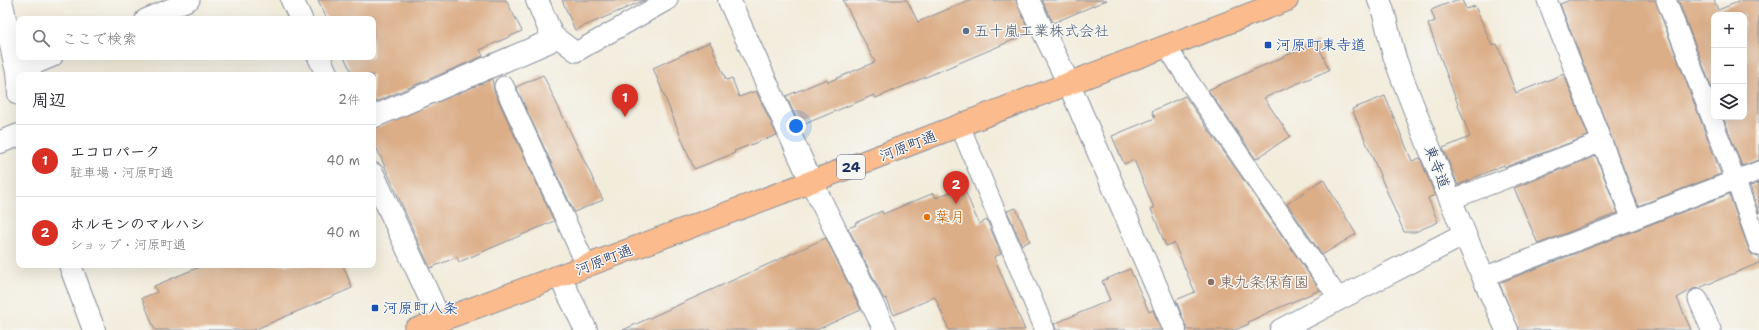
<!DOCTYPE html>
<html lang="ja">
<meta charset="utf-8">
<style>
body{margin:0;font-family:"Shantell Sans","Klee One",sans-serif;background:#f2f2f3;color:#2b2b33}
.controls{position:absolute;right:12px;top:12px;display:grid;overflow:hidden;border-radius:8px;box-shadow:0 4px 16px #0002}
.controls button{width:36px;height:36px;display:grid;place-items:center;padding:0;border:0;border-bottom:1px solid #e1e1e2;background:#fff;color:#2b2b33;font:20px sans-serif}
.you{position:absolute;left:796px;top:126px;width:14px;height:14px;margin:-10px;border:3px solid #fff;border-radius:50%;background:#1a73e8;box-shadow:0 0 0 6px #1a73e833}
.badge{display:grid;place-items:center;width:26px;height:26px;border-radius:50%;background:#d93025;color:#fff;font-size:13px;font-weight:700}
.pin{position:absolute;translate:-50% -33px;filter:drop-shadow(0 1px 2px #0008)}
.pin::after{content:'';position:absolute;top:21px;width:14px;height:12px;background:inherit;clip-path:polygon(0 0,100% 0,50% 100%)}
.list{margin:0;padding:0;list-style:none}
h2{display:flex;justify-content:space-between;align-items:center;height:52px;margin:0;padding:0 16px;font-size:17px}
h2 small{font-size:13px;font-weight:400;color:#7c7c81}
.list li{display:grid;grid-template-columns:26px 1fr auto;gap:12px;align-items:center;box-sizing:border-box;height:72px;padding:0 16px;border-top:1px solid #e1e1e2}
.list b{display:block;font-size:15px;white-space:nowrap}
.list p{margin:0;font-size:13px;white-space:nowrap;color:#7c7c81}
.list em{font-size:13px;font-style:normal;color:#7c7c81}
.icon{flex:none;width:22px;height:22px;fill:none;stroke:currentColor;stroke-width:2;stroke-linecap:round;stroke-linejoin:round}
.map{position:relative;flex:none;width:1759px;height:330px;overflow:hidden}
.search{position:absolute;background:#fff;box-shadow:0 4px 16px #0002;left:16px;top:16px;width:360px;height:44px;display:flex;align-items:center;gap:10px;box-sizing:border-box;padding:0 14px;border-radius:8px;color:#7c7c81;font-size:15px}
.panel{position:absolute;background:#fff;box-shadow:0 4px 16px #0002;left:16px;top:72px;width:360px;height:196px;border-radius:8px}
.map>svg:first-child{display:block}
.building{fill:#dcae88}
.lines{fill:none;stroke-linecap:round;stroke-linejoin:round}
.lane-casing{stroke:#868e9c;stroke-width:21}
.street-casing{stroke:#868e9c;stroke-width:24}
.highway-casing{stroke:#868e9c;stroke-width:24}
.lane{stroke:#fff;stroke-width:19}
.street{stroke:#fff;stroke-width:22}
.highway{stroke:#fbbb8d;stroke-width:22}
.service-dot{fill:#5c6f8a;stroke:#f6f6f2;stroke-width:1.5}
.transit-dot{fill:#1a4fb4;stroke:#f6f6f2;stroke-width:1.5}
.food-dot{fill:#e8710a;stroke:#f6f6f2;stroke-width:1.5}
.education-dot{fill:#8d6e63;stroke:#f6f6f2;stroke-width:1.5}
.labels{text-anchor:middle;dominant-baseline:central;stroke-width:3;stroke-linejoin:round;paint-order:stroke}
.shield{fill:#f6f6f2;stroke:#5d6b8a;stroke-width:1}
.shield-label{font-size:14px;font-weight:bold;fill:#1b2f5e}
.service-label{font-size:15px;fill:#4e5e75;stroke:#f6f6f2;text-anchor:start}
.transit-label{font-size:15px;fill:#164399;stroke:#f6f6f2;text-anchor:start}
.street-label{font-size:15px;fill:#1b2f5e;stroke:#f6f6f2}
.food-label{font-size:15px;fill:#c56008;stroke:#f6f6f2;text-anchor:start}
.education-label{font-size:15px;fill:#785e54;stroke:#f6f6f2;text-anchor:start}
</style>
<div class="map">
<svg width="1759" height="330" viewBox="0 0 1759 330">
<rect width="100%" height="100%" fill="#f6f6f2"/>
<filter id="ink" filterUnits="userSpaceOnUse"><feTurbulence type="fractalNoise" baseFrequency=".025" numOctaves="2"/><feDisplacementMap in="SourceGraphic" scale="8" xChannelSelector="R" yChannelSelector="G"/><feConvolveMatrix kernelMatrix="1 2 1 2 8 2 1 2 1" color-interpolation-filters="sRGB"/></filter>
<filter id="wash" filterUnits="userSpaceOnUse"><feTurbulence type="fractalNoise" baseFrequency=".012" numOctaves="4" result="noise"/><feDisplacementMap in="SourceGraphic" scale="16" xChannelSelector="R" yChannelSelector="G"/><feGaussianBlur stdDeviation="0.9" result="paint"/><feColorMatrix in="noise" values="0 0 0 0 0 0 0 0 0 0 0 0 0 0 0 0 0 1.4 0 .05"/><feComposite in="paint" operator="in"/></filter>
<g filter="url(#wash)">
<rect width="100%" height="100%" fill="#f2ecdb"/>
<g id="blocks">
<g class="building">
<path d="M318 0H506L522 31 480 50 483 56 373 103V75H353L344 57H373V19H327Z"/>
<path d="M562 0H645L575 30Z"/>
<path d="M843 0H907L918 22 969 0H1016L1030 33 876 98 874 95 800 126 786 96 827 79 828 82 875 62Z"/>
<path d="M1042 0H1107L1053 23Z"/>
<path d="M1456 0H1462L1466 9 1475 6 1492 46 1497 44 1516 93 1564 74 1588 136 1505 167 1504 165 1458 185 1443 148 1470 137 1428 24 1435 21 1431 10Z"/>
<path d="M1570 0H1655L1721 174 1638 206 1560 4Z"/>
<path d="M1678 0H1714L1718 10 1743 0H1759V160L1742 166 1723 117H1744V15H1714V94Z"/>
<path d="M710 42 726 80 732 78 739 97 756 91 777 135 734 151 735 153 694 169 653 68Z"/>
<path d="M1317 42 1329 70 1264 98 1290 136 1256 159 1208 90Z"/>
<path d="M543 75 603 200 574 212 516 87Z"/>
<path d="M492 79 494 91 554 221 459 262 457 257 430 268 373 140V129Z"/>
<path d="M1185 96 1320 290 1269 312 1248 322 1249 324 1235 330H1187L1176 300 1195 292 1174 243 1166 246 1151 209 1154 208 1134 160 1124 164 1112 136 1155 118 1152 111Z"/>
<path d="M1385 96 1412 161 1420 158 1435 195 1428 198 1438 222 1415 232H1404L1352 109Z"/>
<path d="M1596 156 1618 213 1538 244 1514 188Z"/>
<path d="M1323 179 1356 234 1322 255 1287 204Z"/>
<path d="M1759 183V213L1750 186Z"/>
<path d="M963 186 979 224 987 220 1001 254 994 257 1025 330H949L935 297 894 315 886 298 884 299 848 228 856 225 855 223 882 211 883 214 934 193 936 198Z"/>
<path d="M1729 194 1749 250 1752 255 1759 257V263L1699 288 1693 289 1677 298 1691 330H1519L1499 283Z"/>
<path d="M1016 208 1030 241 1022 245 1007 211Z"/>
<path d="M826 238 861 310 816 330H623Z"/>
<path d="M204 265H343L352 288 254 330H155L142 298 157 292 154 286Z"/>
<path d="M1130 269 1149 312 1153 310 1161 330H1056L1054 324 1110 300 1102 281Z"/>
</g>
</g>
</g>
<g filter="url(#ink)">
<use href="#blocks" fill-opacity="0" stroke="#868e9c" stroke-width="1"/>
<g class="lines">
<defs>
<g id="lane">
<path d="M1666 0 1736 181 1759 246"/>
<path d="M145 19 190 0"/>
<path d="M551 33 576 52 668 0"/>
<path d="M1167 47 1190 83 1339 299"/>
<path d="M17 72 53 57"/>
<path d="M504 86 587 267"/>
<path d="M960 126 1045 330"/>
<path d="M1602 142 1632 220"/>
<path d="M1450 200 1602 142 1547 0"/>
<path d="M1483 277 1759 171"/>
<path d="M1698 299 1711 330"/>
</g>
<g id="street">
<path d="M1 0 17 72 19 94"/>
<path d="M292 0 301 19"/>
<path d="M729 0 811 181 885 330"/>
<path d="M1028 0 1069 84 1175 330"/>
<path d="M1379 0C1388 21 1389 43 1397 64 1431 154 1467 243 1507 330"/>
<path d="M319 57 327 75"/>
<path d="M373 117 548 42 551 33 537 0"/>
<path d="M0 142 19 135"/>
<path d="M373 174 440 320"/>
<path d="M70 265 94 330"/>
<path d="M560 277 586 330"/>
<path d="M1281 330 1339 299 1463 235"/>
</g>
<path id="highway" d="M415 330 869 160 1287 0"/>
</defs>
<use href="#lane" class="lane-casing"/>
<use href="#street" class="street-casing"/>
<use href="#highway" class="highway-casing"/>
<use href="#lane" class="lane"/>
<use href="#street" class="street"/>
<use href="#highway" class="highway"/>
</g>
</g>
<circle class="service-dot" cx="966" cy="31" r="4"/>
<g class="transit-dot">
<rect x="1264" y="41" width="8" height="8" rx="2"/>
<rect x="371" y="304" width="8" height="8" rx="2"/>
</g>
<circle class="food-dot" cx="927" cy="217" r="4"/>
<circle class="education-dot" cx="1211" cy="282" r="4"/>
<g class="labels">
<rect class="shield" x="837" y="155" width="28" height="24" rx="3"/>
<g class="shield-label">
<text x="851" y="167">24</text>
</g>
<g class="service-label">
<text x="974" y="31">五十嵐工業株式会社</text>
</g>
<g class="transit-label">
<text x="1276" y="45">河原町東寺道</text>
<text x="383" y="308">河原町八条</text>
</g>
<g class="street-label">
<text transform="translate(908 146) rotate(-21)">河原町通</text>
<text transform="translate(1437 167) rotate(69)">東寺道</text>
<text transform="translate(604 260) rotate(-21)">河原町通</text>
</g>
<g class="food-label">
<text x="935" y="217">葉月</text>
</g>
<g class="education-label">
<text x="1219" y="282">東九条保育園</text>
</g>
</g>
</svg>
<div class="controls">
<button>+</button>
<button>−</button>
<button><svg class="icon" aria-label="layers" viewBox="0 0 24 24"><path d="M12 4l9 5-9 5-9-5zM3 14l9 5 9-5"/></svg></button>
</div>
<div class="you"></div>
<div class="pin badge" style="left:625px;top:117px">1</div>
<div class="pin badge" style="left:956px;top:204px">2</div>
<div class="search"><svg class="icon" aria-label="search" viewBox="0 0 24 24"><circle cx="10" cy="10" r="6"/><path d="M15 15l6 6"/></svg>ここで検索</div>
<section class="panel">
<h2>周辺<small>2件</small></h2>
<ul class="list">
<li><span class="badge">1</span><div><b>エコロパーク</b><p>駐車場 · 河原町通</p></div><em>40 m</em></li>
<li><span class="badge">2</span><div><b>ホルモンのマルハシ</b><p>ショップ · 河原町通</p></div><em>40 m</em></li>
</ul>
</section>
</div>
